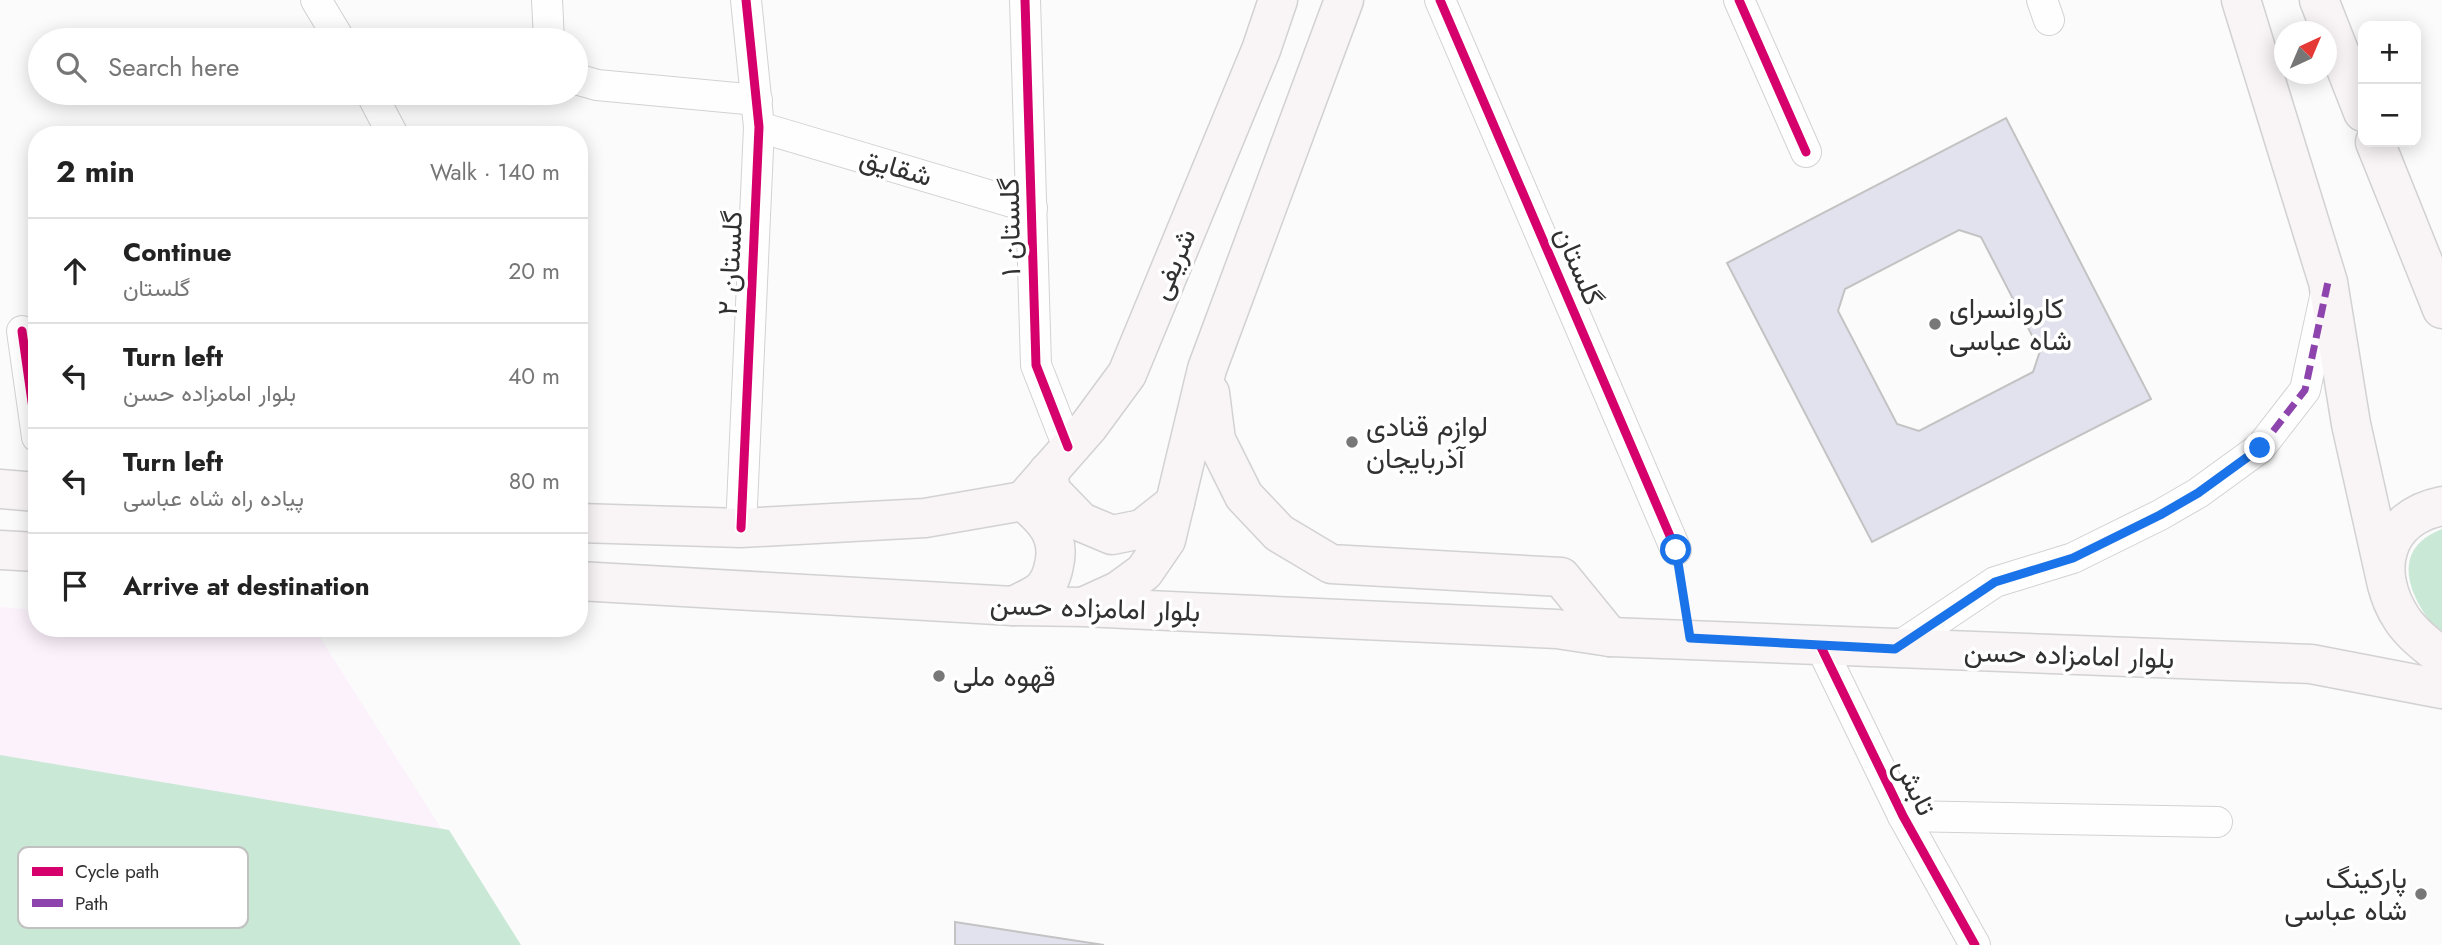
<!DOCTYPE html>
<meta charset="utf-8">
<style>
body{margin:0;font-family:Jost,Vazirmatn,sans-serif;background:#f6f6f6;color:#222}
.controls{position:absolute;right:21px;top:21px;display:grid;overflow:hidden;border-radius:14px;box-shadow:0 4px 18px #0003}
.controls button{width:63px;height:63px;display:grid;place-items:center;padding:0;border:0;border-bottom:2px solid #e0e0e0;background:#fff;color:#222;font:35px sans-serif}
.compass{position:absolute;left:2274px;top:21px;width:63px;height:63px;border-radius:50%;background:#fff;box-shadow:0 4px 18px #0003;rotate:44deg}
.stop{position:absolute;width:21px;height:21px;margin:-16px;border:5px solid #1a73e8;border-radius:50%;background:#fff}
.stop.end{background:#1a73e8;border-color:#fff;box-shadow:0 2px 7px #0008}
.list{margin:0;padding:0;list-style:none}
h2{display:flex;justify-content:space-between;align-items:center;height:91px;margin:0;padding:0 28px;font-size:30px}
h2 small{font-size:23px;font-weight:400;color:#767676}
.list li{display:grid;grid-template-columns:46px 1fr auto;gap:21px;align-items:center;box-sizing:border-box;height:105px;padding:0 28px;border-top:2px solid #e0e0e0}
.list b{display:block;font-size:26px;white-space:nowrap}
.list p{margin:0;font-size:23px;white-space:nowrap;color:#767676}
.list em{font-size:23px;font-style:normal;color:#767676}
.icon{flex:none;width:38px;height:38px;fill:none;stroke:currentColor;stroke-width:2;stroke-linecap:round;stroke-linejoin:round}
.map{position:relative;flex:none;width:2442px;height:945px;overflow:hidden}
.search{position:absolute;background:#fff;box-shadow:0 4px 18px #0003;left:28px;top:28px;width:560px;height:77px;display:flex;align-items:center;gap:18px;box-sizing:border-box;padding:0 24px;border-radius:38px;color:#767676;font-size:26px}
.panel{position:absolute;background:#fff;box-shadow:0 4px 18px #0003;left:28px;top:126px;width:560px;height:511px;border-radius:28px}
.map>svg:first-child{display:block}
.education{fill:#fcf2fc}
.green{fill:#cae8d6}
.building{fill:#e2e2ee;stroke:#c3c3c3;stroke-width:2;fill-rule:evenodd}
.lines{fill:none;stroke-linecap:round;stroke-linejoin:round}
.street-casing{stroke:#d2d2d3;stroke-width:32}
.secondary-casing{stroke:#d2d2d3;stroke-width:41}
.path{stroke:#dfdfe0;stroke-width:4.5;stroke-dasharray:3.5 5;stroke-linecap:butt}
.street{stroke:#fefefe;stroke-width:30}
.secondary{stroke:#f9f4f5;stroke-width:38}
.quiet{stroke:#8e44ad;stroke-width:7;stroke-dasharray:14 7;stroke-linecap:butt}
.cycleway-casing{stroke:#fff;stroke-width:13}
.cycleway{stroke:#d6006c;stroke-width:9}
.route{stroke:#1a73e8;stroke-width:9}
.poi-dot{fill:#787878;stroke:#fff;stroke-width:2.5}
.labels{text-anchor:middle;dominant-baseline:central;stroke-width:7;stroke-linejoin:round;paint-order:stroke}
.street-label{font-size:28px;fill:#313132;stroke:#fff}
.poi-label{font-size:28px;fill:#313132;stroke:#fff;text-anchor:start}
.key{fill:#fff;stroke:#c1c1c2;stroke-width:2}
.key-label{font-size:19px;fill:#313132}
</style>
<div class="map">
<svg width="2442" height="945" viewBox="0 0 2442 945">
<rect width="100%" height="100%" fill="#fbfbfb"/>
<path class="education" d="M0 607 37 610V628H274L316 631 515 945H0Z"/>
<g class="green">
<path d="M2442 529V636C2412 603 2385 551 2442 529Z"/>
<path d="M0 755 449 830 521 945H0Z"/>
</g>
<g class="building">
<path d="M2006 118 2151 399 1872 542 1727 263ZM1959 230 1981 237 2040 351 2033 372 1919 431 1897 424 1838 311 1845 289Z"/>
<path d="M955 922 1104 945H955Z"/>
</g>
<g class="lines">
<defs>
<g id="street">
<path d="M316 0 340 40"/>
<path d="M547 0 549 40"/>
<path d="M1025 0 1036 365 1068 447"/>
<path d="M1440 0 1676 550"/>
<path d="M1739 0 1806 152"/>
<path d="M2042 0 2049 20"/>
<path d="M576 79 597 85 757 100"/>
<path d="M371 93 393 135"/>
<path d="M759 127 1032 208"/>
<path d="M22 331 37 437"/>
<path d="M741 528 759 127 746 0"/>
<path d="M1821 647 1903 816 1975 945"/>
<path d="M1895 649 1995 582 2073 558 2160 515 2198 493 2260 448 2305 390 2325 297"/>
<path d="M1903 816 2217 822"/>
</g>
<g id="secondary">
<path d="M2241 0 2328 282 2351 424 2387 585"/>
<path d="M2319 0 2363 112"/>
<path d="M2375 142 2442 309"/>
<path d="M1210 393 1216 440 1244 496 1279 533 1331 564 1561 577 1610 637"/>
<path d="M1048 472 1051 491 1081 522 1112 535 1142 529 1175 503"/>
<path d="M0 489 37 492"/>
<path d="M1023 501 1088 427 1127 374 1261 50 1278 0"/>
<path d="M2442 506C2383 518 2371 572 2402 619 2412 634 2428 646 2442 657"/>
<path d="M579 523 741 528 925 518 1023 501"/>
<path d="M0 550 37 552"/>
<path d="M579 581 1013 606 1083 607 1557 629 1610 637 2311 664 2442 689"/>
<path d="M1013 606C1021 602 1031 598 1038 593 1047 587 1052 576 1054 565 1061 536 1044 518 1023 501"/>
<path d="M1085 606 1118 591 1144 572 1166 540 1207 369 1344 0"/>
</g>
</defs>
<use href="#street" class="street-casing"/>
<use href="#secondary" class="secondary-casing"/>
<path class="path" d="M1681 580 1684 603"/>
<use href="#street" class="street"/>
<use href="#secondary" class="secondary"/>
<path class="quiet" d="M1895 649 1995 582 2073 558 2160 515 2198 493 2260 448 2305 390 2328 282"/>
<defs>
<g id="cycleway">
<path d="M1025 0 1036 365 1068 447"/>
<path d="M1440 0 1676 550"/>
<path d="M1739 0 1806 152"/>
<path d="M22 331 37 437"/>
<path d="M741 528 759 127 746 0"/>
<path d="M1821 647 1903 816 1975 945"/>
</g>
</defs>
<use href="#cycleway" class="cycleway-casing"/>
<use href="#cycleway" class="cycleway"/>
</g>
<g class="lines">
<path class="route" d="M1676 550 1690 638 1895 649 1995 582 2073 558 2160 515 2198 493 2260 448"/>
</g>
<g class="poi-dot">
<circle cx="1935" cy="324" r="7"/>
<circle cx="1352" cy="442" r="7"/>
<circle cx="939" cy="676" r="7"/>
<circle cx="2421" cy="894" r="7"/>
</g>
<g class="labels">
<g class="street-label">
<text transform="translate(896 167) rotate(16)">شقایق</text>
<text transform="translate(1010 227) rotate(-91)">گلستان ۱</text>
<text transform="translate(730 263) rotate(-87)">گلستان ۲</text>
<text transform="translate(1173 264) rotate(-67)">شریفی</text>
<text transform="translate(1579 266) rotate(67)">گلستان</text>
<text transform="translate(1095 608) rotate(2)">بلوار امامزاده حسن</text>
<text transform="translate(2069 655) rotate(2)">بلوار امامزاده حسن</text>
<text transform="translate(1915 787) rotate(63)">تابش</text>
</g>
<g class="poi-label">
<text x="1949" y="308">کاروانسرای<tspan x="1949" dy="32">شاه عباسی</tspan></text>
<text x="1366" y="426">لوازم قنادی<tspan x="1366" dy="32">آذربایجان</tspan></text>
<text x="953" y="676">قهوه ملی</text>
<text x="2407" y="878" text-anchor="end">پارکینگ<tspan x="2407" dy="32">شاه عباسی</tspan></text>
</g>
</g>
<rect x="18" y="847" width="230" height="81" rx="10" class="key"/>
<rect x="32" y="867" width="31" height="9" fill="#d6006c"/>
<rect x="32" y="899" width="31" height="8" fill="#8e44ad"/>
<g class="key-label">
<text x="75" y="878">Cycle path</text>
<text x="75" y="910">Path</text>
</g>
</svg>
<div class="controls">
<button>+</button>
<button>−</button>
</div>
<svg class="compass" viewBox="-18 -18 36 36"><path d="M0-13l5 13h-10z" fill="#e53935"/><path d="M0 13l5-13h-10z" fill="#767676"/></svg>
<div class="stop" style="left:1676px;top:550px"></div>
<div class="stop end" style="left:2260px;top:448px"></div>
<div class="search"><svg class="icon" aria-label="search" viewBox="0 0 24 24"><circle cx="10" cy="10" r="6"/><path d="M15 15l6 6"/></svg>Search here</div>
<section class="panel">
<h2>2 min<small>Walk · 140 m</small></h2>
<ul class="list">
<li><svg class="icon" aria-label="ahead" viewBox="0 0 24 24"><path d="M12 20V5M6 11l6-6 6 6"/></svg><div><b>Continue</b><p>گلستان</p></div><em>20 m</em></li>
<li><svg class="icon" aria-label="left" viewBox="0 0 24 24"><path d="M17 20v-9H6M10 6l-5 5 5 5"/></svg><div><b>Turn left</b><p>بلوار امامزاده حسن</p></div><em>40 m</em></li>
<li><svg class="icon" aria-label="left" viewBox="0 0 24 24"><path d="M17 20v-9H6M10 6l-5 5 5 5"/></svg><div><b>Turn left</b><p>پیاده راه شاه عباسی</p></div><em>80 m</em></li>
<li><svg class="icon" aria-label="arrive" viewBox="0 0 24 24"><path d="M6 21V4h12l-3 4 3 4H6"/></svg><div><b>Arrive at destination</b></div></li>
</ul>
</section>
</div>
